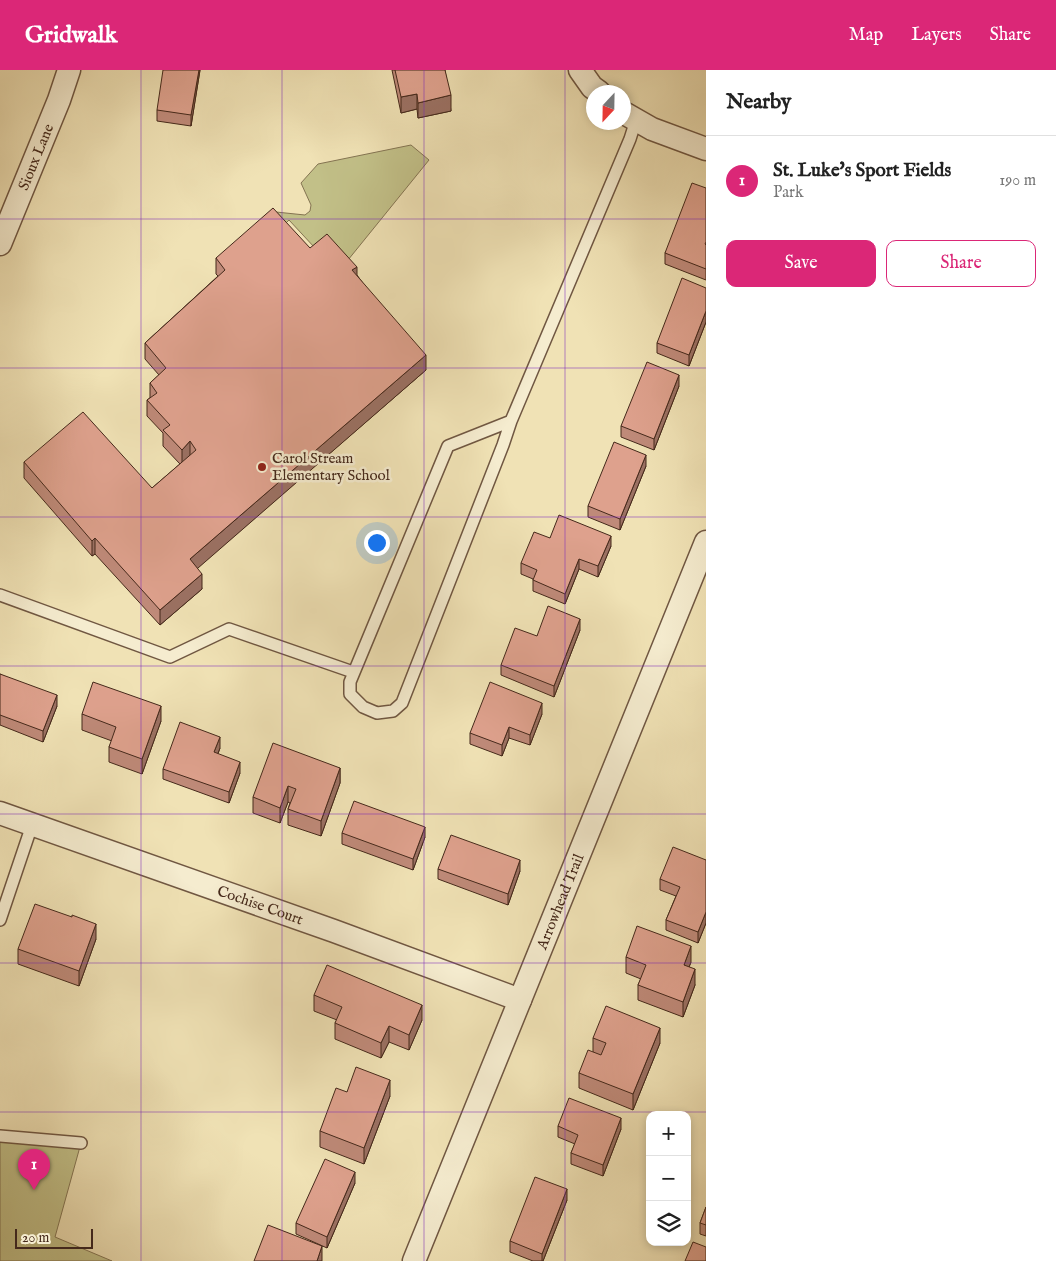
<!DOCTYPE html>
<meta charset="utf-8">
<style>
body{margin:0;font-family:"IM FELL English",serif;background:#f2f2f2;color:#222}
.controls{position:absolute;right:15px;bottom:15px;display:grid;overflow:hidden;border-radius:10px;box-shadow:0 2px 8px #0003}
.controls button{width:45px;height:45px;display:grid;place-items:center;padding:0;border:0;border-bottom:1px solid #e0e0e0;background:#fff;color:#222;font:25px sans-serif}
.compass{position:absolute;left:586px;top:15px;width:45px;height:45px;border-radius:50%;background:#fff;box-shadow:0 2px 8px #0003;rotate:202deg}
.scale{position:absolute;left:15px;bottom:12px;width:78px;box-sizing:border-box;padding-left:5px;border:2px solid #45291b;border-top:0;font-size:14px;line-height:18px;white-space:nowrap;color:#45291b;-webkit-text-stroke:4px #f5eccf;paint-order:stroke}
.you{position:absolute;left:376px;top:472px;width:18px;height:18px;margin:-12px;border:4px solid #fff;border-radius:50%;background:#1a73e8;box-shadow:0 0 0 8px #1a73e833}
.badge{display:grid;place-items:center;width:32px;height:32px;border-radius:50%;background:#db2777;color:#fff;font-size:16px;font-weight:700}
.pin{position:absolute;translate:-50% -41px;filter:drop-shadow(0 1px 2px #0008)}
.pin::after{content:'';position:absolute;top:26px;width:18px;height:15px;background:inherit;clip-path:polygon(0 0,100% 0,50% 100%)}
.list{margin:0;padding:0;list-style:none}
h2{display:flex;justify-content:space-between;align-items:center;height:65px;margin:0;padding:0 20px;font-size:21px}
h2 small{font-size:16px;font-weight:400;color:#767676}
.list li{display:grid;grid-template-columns:32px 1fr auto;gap:15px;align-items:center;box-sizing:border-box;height:90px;padding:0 20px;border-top:1px solid #e0e0e0}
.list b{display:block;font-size:19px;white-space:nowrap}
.list p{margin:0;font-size:16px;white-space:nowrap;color:#767676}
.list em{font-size:16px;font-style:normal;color:#767676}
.actions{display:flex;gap:10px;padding:15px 20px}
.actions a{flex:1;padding:11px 0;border:1px solid #db2777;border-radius:10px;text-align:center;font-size:18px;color:#db2777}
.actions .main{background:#db2777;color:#fff}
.icon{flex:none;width:28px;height:28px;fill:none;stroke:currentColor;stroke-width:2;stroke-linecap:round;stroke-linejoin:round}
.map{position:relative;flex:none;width:706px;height:1191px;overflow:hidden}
header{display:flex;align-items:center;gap:30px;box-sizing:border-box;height:70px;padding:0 25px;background:#db2777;color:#fff}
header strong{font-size:24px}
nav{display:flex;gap:28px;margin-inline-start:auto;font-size:18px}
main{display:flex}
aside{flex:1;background:#fff}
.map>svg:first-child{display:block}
.green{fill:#c2c088;stroke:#847452}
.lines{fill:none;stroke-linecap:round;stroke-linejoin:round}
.lane-casing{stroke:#705742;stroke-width:14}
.street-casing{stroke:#705742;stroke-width:25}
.lane{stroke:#f5eccf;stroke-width:11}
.street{stroke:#f5eccf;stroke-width:22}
.wall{fill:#bf8a79;stroke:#45291b}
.shaded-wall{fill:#9b7163;stroke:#45291b}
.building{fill:#dea18d;stroke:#45291b}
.grid{fill:none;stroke:#7b2cbf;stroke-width:1;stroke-opacity:0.55}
.poi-dot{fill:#8f2418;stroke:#f5eccf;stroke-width:2}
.labels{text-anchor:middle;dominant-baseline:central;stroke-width:5;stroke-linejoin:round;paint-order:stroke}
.street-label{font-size:15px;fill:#45291b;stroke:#f5eccf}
.poi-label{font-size:15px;fill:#45291b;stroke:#f5eccf;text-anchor:start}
</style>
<header>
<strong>Gridwalk</strong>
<nav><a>Map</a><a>Layers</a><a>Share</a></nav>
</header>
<main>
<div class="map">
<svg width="706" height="1191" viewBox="0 0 706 1191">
<rect width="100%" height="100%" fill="#f0e2b5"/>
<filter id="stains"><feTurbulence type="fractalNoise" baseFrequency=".004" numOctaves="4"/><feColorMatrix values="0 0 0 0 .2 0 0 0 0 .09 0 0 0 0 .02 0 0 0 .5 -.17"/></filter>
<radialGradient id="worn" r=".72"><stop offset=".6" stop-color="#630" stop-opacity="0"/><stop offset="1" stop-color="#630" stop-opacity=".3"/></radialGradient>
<g class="green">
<path d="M411 75 429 90 348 190 315 178 289 150 286 153 276 142 305 145 310 141 311 135 301 113 318 94Z"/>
<path d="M0 1063 81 1073 55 1167 112 1191H0Z"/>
</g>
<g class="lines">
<defs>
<g id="lane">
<path d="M511 351 448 376 350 612V624L363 637 377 643 393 641 402 633 503 375 511 351 630 69 636 50"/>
<path d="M0 525 170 587 229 559 353 602"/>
<path d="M0 850 32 755"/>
<path d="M0 1066 81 1073"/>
</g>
<g id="street">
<path d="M580 0 592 17 599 22"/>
<path d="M624 43 652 59 706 79"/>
<path id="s1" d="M0 174 59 30 69 0"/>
<path id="s2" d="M0 743 334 861 520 930"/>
<path id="s3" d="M414 1191 706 472"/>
</g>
</defs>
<use href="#lane" class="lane-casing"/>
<use href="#street" class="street-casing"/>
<use href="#lane" class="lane"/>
<use href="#street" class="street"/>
</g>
<g class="wall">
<path d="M200 0 191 56 157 51V40Z"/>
<path d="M392 0H445L451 41 418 48 417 39 401 43Z"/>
<path d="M706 118V210L665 194V183Z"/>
<path d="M310 178 357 205 426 300 197 498 202 519 160 555 95 484 92 486 24 408V392L152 418 180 394 163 376V363L147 346V330L150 328V313L159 305 145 289V273L218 206 216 204V188Z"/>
<path d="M706 218V252L689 296 657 283V273Z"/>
<path d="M679 316 654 380 621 367V356Z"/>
<path d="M646 396 620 460 588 447V436Z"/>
<path d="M550 468 611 476 598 507 579 499 565 534 533 521V509L521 504V493Z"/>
<path d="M580 560 554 627 501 605V595L537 566Z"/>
<path d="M0 604 57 636 43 672 0 655Z"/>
<path d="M82 644 161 651 142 704 109 692V677L112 671 82 660Z"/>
<path d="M542 644 530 675 509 668 502 686 470 674V663Z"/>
<path d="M220 678 218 684 240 703 229 733 163 709V699Z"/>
<path d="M340 698V713L321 766 288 755V739L290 733 288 732 280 753 253 743V727Z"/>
<path d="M342 763 425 767 413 800 342 774Z"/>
<path d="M706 790V853L698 873 666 860V850L676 826 660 820V809Z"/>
<path d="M438 799 520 801 508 835 438 809Z"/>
<path d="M72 847 96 869 79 916 18 894V879Z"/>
<path d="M626 887 691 892 689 897 695 915 683 947 638 930V915L641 909 626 903Z"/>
<path d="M314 925 422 950 409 980 389 972 381 988 335 969V953L337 950 314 941Z"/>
<path d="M593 968 660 973 633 1040 579 1018V1003L593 982Z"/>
<path d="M347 1022 390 1026 364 1094 320 1077V1061Z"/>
<path d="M558 1056 621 1059 603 1106 571 1094V1083L575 1074 558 1067Z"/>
<path d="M355 1113 327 1178 296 1164V1153Z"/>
<path d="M567 1130 543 1191H533L510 1182V1171Z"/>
<path d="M706 1137V1166L700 1164V1153Z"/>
</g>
<g class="shaded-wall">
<path d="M199 0H200L191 56V45Z"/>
<path d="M417 24V39L401 43V27Z"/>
<path d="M451 25V41L418 48V33Z"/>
<path d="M357 197V213L352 200Z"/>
<path d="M706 241V252L689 296V285Z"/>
<path d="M426 285V300L190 505V489Z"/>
<path d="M679 305V316L654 380V369Z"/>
<path d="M190 371V387L182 395V380Z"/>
<path d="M646 385V396L620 460V449Z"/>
<path d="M611 466V476L598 507V496Z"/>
<path d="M95 468V484L92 486V471Z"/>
<path d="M579 489V499L565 534V524Z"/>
<path d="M202 504V519L160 555V540Z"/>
<path d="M580 549V560L554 627V616Z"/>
<path d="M57 625V636L43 672V661Z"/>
<path d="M542 633V644L530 675V665Z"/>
<path d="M161 636V651L142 704V689Z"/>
<path d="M509 657V668L502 686V675Z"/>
<path d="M220 667V678L214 693V682Z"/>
<path d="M240 692V703L229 733V722Z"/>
<path d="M340 698V713L321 766V751Z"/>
<path d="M288 716V732L280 753V738Z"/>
<path d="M425 757V767L413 800V789Z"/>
<path d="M520 790V801L508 835V824Z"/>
<path d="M706 842V853L698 873V862Z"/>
<path d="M96 854V869L79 916V901Z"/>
<path d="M691 876V892L684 910V895Z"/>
<path d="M695 899V915L683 947V932Z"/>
<path d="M422 935V950L409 980V965Z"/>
<path d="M389 956V972L381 988V973Z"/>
<path d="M660 958V973L633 1040V1024Z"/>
<path d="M390 1010V1026L364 1094V1078Z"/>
<path d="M621 1048V1059L603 1106V1095Z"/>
<path d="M355 1102V1113L327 1178V1167Z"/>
<path d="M567 1119V1130L543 1191H542V1184Z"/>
<path d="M322 1176V1191H317Z"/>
</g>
<g class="building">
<path d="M163 0H199L191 45 157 40Z"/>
<path d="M395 0H445L451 25 418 33 417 24 401 27Z"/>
<path d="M692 113 706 118V172L705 174 706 175V199L665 183Z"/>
<path d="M273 138 310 178 327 164 357 197 352 200 426 285 190 489 202 504 160 540 95 468 92 471 24 392 83 342 152 418 196 380 190 371 182 380 163 360 170 355 147 330 157 323 150 313 166 298 145 273 225 200 216 188Z"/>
<path d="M682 208 706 218V241L689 285 657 273Z"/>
<path d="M647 292 679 305 654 369 621 356Z"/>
<path d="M614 372 646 385 620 449 588 436Z"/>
<path d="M559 445 611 466 598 496 579 489 565 524 533 510 537 500 521 493 534 462 550 468Z"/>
<path d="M548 536 580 549 554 616 501 595 515 558 537 566Z"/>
<path d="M0 604 57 625 43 661 0 645Z"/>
<path d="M93 612 161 636 142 689 109 677 116 657 82 644Z"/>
<path d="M490 612 542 633 530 665 509 657 502 675 470 663Z"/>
<path d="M180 652 220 667 214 682 240 692 229 722 163 699Z"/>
<path d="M273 673 340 698 321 751 288 739 296 719 288 716 280 738 253 727Z"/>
<path d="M354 731 425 757 413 789 342 763Z"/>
<path d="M451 765 520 790 508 824 438 799Z"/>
<path d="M673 777 706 790V842L698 862 666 850 680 817 660 809Z"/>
<path d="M35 834 72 847V845L96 854 79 901 18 879Z"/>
<path d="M637 856 691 876 684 895 695 899 683 932 638 915 646 895 626 887Z"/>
<path d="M327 895 422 935 409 965 389 956 381 973 335 953 342 937 314 925Z"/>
<path d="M606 936 660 958 633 1024 579 1003 588 980 601 985 606 973 593 968Z"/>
<path d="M356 997 390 1010 364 1078 320 1061 336 1018 347 1022Z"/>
<path d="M569 1028 621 1048 603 1095 571 1083 578 1065 558 1056Z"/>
<path d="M325 1089 355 1102 327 1167 296 1153Z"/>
<path d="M535 1107 567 1119 542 1184 510 1171Z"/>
<path d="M706 1137V1155L700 1153Z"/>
<path d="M268 1155 322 1176 317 1191H254Z"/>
<path d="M693 1172 706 1177V1191H685Z"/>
</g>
<path class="grid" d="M141 0V1191M282 0V1191M424 0V1191M565 0V1191M0 149H706M0 298H706M0 447H706M0 596H706M0 744H706M0 893H706M0 1042H706"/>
<circle class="poi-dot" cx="262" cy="397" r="5"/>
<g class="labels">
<g class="street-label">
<text stroke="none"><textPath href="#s1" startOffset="94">Sioux Lane</textPath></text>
<text stroke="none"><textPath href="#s3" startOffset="388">Arrowhead Trail</textPath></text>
<text stroke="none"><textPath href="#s2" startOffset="276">Cochise Court</textPath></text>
</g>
<g class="poi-label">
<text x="272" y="388">Carol Stream<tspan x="272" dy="17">Elementary School</tspan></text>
</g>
</g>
<rect width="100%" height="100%" filter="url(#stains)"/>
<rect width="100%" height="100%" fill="url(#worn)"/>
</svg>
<div class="controls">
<button>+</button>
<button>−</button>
<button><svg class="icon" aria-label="layers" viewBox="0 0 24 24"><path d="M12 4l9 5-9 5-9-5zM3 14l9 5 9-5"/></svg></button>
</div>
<svg class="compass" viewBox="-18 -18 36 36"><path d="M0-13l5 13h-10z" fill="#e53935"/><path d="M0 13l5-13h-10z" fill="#767676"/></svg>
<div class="scale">20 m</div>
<div class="you"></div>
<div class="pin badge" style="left:34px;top:1120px">1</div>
</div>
<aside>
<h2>Nearby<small></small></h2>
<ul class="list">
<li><span class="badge">1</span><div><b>St. Luke's Sport Fields</b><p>Park</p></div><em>190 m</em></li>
</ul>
<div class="actions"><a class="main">Save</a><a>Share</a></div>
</aside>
</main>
